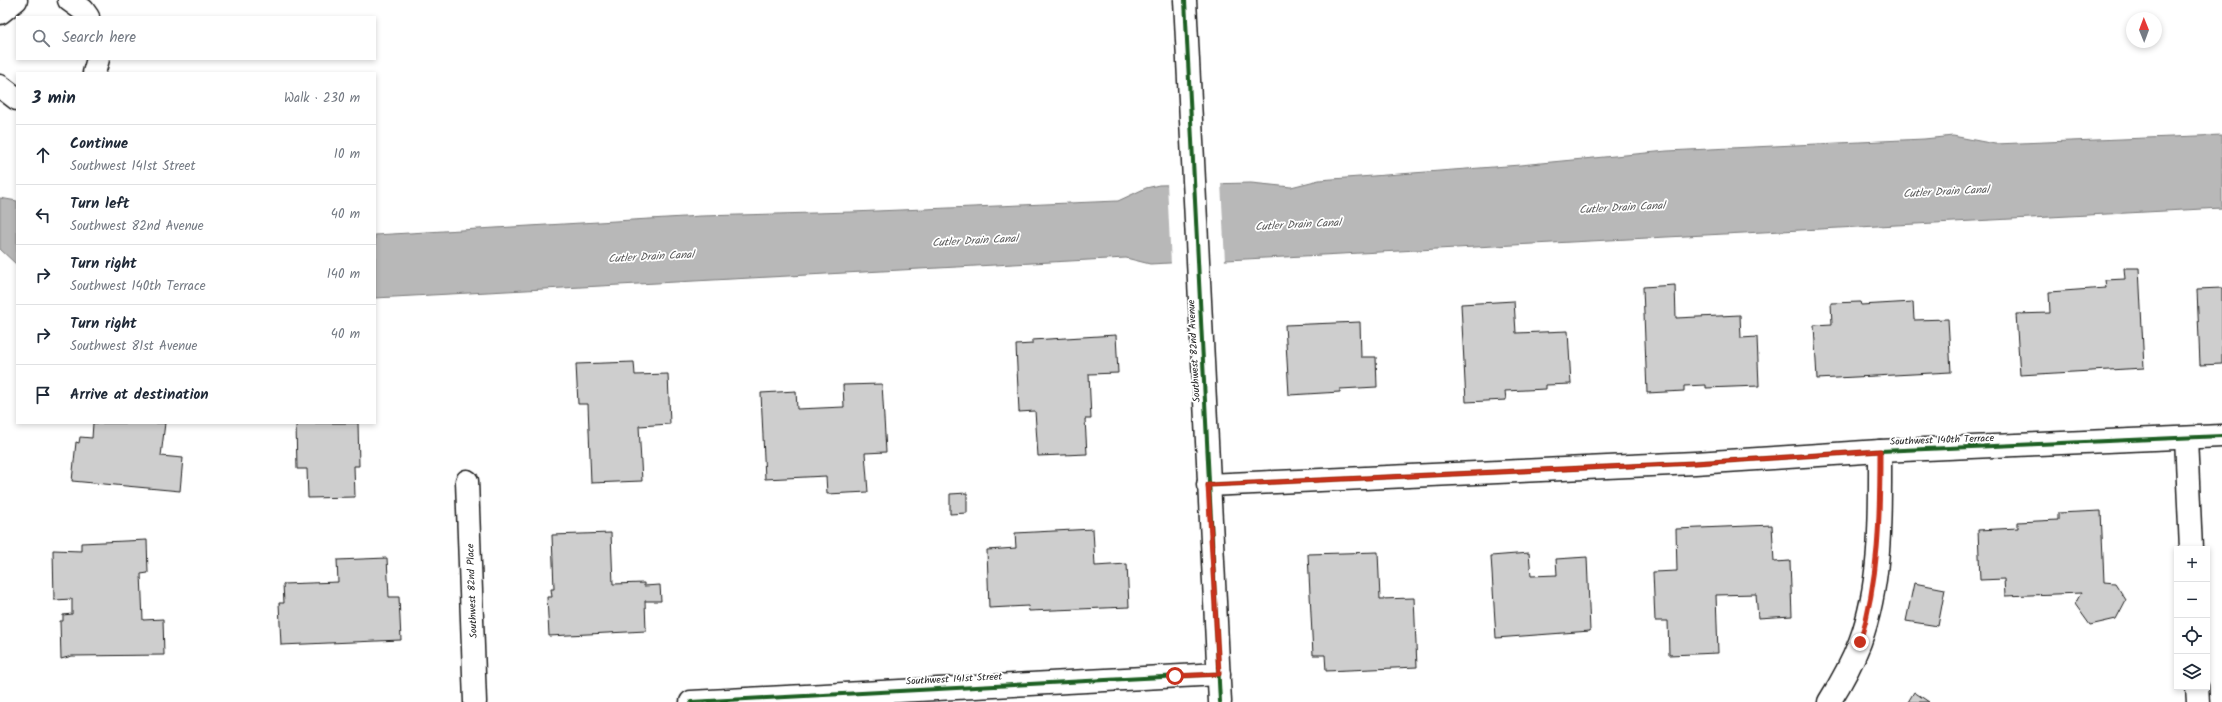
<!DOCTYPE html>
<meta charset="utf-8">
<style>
body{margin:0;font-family:Kalam,sans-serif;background:#f6f6f7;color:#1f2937}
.controls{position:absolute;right:12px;bottom:12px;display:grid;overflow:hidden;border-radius:0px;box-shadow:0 2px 6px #0003}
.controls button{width:36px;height:36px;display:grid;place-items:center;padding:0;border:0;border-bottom:1px solid #e0e1e3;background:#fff;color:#1f2937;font:20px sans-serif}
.compass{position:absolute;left:2126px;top:12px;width:36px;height:36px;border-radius:50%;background:#fff;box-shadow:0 2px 6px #0003;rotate:359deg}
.stop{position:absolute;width:12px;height:12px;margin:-9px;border:3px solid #c8321e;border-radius:50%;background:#fff}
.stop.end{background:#c8321e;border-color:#fff;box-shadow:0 1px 4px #0008}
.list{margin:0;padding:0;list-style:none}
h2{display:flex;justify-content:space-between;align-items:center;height:52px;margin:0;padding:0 16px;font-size:17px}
h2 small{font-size:13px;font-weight:400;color:#747a83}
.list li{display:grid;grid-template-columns:26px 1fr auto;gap:12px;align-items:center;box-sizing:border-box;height:60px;padding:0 16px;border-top:1px solid #e0e1e3}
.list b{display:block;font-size:15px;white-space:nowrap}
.list p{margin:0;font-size:13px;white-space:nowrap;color:#747a83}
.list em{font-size:13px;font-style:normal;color:#747a83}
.icon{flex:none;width:22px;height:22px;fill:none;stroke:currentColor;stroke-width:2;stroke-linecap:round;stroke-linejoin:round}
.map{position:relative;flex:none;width:2222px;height:702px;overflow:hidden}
.search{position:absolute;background:#fff;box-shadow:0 2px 6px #0003;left:16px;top:16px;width:360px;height:44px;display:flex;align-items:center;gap:10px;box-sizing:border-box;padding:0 14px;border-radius:0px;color:#747a83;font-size:15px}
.panel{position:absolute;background:#fff;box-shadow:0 2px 6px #0003;left:16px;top:72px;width:360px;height:352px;border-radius:0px}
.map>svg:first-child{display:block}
.water{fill:#b8b8b8;stroke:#7a7a7a}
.pier{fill:#fff}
.building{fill:#cecece;stroke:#1c1c1c}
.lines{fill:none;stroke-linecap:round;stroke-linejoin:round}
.street-casing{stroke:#1c1c1c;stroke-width:25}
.secondary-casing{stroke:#1c1c1c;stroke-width:25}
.street{stroke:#fff;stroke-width:22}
.secondary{stroke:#fff;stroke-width:22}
.cycleway-casing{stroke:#fff;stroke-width:6}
.cycleway{stroke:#1b5e20;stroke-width:4}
.route{stroke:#c8321e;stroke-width:5}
.labels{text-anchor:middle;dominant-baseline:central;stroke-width:3.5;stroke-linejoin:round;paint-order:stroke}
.street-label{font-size:10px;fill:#1c1c1c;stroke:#fff}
.water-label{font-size:11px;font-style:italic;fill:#5a5a5a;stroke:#fff}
</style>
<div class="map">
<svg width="2222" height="702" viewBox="0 0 2222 702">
<rect width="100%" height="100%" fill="#fff"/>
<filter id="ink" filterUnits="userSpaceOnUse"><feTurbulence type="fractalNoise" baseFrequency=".025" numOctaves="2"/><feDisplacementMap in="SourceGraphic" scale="8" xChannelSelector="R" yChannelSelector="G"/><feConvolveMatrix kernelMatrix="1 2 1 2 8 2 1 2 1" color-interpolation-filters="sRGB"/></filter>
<g filter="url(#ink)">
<g class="water">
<path d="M2222 135V208L1150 264 1126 258 375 298V235L701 216 852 212 1118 201 1146 188 1159 185 1251 183 1291 187 1319 180 1520 165 1667 151 1924 139 1953 136 1995 144Z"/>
<path d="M0 198 17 201V265L0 249Z"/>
</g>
<path class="pier" d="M1221 182 1225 262 1171 265 1167 183Z"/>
<g class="building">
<path d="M2124 268H2139L2144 368 2020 375 2016 314 2050 313 2049 292 2106 288 2105 280 2125 279Z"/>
<path d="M1675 285 1676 318 1740 315 1741 338 1757 337 1759 386 1706 388V385L1684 386V391L1647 393 1643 287Z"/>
<path d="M2222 288V364L2200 365 2197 289Z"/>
<path d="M1514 301 1516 333 1568 331 1571 384 1546 385V389L1505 391 1506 400 1466 402 1461 304Z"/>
<path d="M1860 302 1861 305 1913 302 1914 320 1948 319 1951 372 1817 379 1814 325 1832 324 1831 303Z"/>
<path d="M1360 322 1361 357H1376L1377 387 1340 389V392L1289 395 1285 325Z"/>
<path d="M1116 335 1118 373 1089 374 1091 419H1085L1087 454 1038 456 1035 411 1019 412 1016 345 1032 344V340Z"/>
<path d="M634 362 635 375 668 374 670 424 639 426 642 481 591 483 588 404H578L576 364Z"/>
<path d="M882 384 886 452 865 453 868 492 827 494 826 476 765 479 761 393 796 391 797 409 844 407 843 385Z"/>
<path d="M93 423H165L161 456 183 458 180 491 72 481 76 442 79 443 80 437 92 438Z"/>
<path d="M296 423H358L359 466H354L355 497 308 498 307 469H297Z"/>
<path d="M967 493V513L950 514V494Z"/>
<path d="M2101 511 2104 582 2115 583 2126 600 2116 619 2090 625 2075 604 2081 593 2005 596 2004 579 1980 580 1978 530 2018 528V522L2058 520V513Z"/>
<path d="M1772 525 1774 562 1790 561 1792 616 1758 618 1756 594 1716 595 1718 653 1669 655 1668 621H1655L1653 572 1677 571 1676 529Z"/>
<path d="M1093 529 1095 566 1127 564 1129 607 1029 611 1028 606 989 608 987 550 1016 548 1015 533Z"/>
<path d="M611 533 613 584 644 583V586L660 585 661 601H645L646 631 549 636 547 597H552L551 589H554L552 535Z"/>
<path d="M147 540 148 573 141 574 143 620 163 619 164 655 72 656 61 659 60 621H63V615L72 614V599L54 600 53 550 81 551V543Z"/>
<path d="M1378 552 1380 599 1414 598 1417 667 1326 671 1325 655H1313L1308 554Z"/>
<path d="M1529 553 1531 576 1557 575 1556 559 1587 557 1590 631 1496 638 1491 556Z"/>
<path d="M387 558 389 597H399L401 640 281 645 279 603H284L283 584 338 582 337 560Z"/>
<path d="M1914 583 1945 589 1938 626 1906 621Z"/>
<path d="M1914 692 1929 702H1908Z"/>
</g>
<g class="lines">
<defs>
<g id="street">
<path d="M69 0 83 10 88 17"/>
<path d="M0 13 16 0"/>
<path d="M94 73 98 59"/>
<path d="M0 86 17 99"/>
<path d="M2186 438 2191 549"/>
<path d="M467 481 475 702"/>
<path d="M1208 485 1695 463 1880 451 2222 436"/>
<path d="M2197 687 2198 702"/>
<path d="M691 702 1219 674"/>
<path d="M1829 702C1841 683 1852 663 1860 642 1882 582 1880 514 1880 451"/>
</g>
<path id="secondary" d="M1185 0 1220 702"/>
</defs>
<use href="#street" class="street-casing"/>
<use href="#secondary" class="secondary-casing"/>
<use href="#street" class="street"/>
<use href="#secondary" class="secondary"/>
<defs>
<g id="cycleway">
<path d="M1185 0 1220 702"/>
<path d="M1208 485 1695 463 1880 451 2222 436"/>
<path d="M691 702 1219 674"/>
</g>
</defs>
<use href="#cycleway" class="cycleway-casing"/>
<use href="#cycleway" class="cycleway"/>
</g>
</g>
<g class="lines" filter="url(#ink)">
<path class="route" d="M1175 676 1219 674 1208 485 1695 463 1880 451C1880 515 1879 579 1860 642"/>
</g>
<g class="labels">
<g class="street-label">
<text transform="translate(1194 351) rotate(-93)">Southwest 82nd Avenue</text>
<text transform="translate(1942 440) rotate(-2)">Southwest 140th Terrace</text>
<text transform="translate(472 591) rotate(-92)">Southwest 82nd Place</text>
<text transform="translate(954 679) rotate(-3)">Southwest 141st Street</text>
</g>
<g class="water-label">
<text transform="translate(1946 192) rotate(-3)">Cutler Drain Canal</text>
<text transform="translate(1622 208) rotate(-3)">Cutler Drain Canal</text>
<text transform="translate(1298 225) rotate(-3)">Cutler Drain Canal</text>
<text transform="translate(975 241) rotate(-3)">Cutler Drain Canal</text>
<text transform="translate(651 257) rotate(-3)">Cutler Drain Canal</text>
</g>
</g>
</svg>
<div class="controls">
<button>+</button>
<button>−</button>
<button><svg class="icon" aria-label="locate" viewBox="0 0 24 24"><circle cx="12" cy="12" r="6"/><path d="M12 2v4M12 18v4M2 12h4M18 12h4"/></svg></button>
<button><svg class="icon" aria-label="layers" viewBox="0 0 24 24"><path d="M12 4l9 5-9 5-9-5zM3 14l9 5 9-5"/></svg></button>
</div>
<svg class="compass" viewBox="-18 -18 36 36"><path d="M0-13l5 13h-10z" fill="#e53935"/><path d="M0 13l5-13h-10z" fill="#747a83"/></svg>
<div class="stop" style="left:1175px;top:676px"></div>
<div class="stop end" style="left:1860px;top:642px"></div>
<div class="search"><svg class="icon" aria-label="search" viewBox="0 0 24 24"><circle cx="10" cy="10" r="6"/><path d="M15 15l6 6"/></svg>Search here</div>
<section class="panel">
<h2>3 min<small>Walk · 230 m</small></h2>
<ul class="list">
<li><svg class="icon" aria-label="ahead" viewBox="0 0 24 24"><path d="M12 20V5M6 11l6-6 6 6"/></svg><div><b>Continue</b><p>Southwest 141st Street</p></div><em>10 m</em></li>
<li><svg class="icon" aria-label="left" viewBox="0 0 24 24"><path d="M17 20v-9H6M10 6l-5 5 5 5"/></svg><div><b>Turn left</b><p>Southwest 82nd Avenue</p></div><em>40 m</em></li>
<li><svg class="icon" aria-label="right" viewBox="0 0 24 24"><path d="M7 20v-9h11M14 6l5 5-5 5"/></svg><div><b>Turn right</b><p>Southwest 140th Terrace</p></div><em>140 m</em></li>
<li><svg class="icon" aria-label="right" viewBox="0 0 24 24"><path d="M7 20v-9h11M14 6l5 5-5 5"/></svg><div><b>Turn right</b><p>Southwest 81st Avenue</p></div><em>40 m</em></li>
<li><svg class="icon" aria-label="arrive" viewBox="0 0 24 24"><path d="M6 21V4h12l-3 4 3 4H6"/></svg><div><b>Arrive at destination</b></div></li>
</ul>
</section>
</div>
